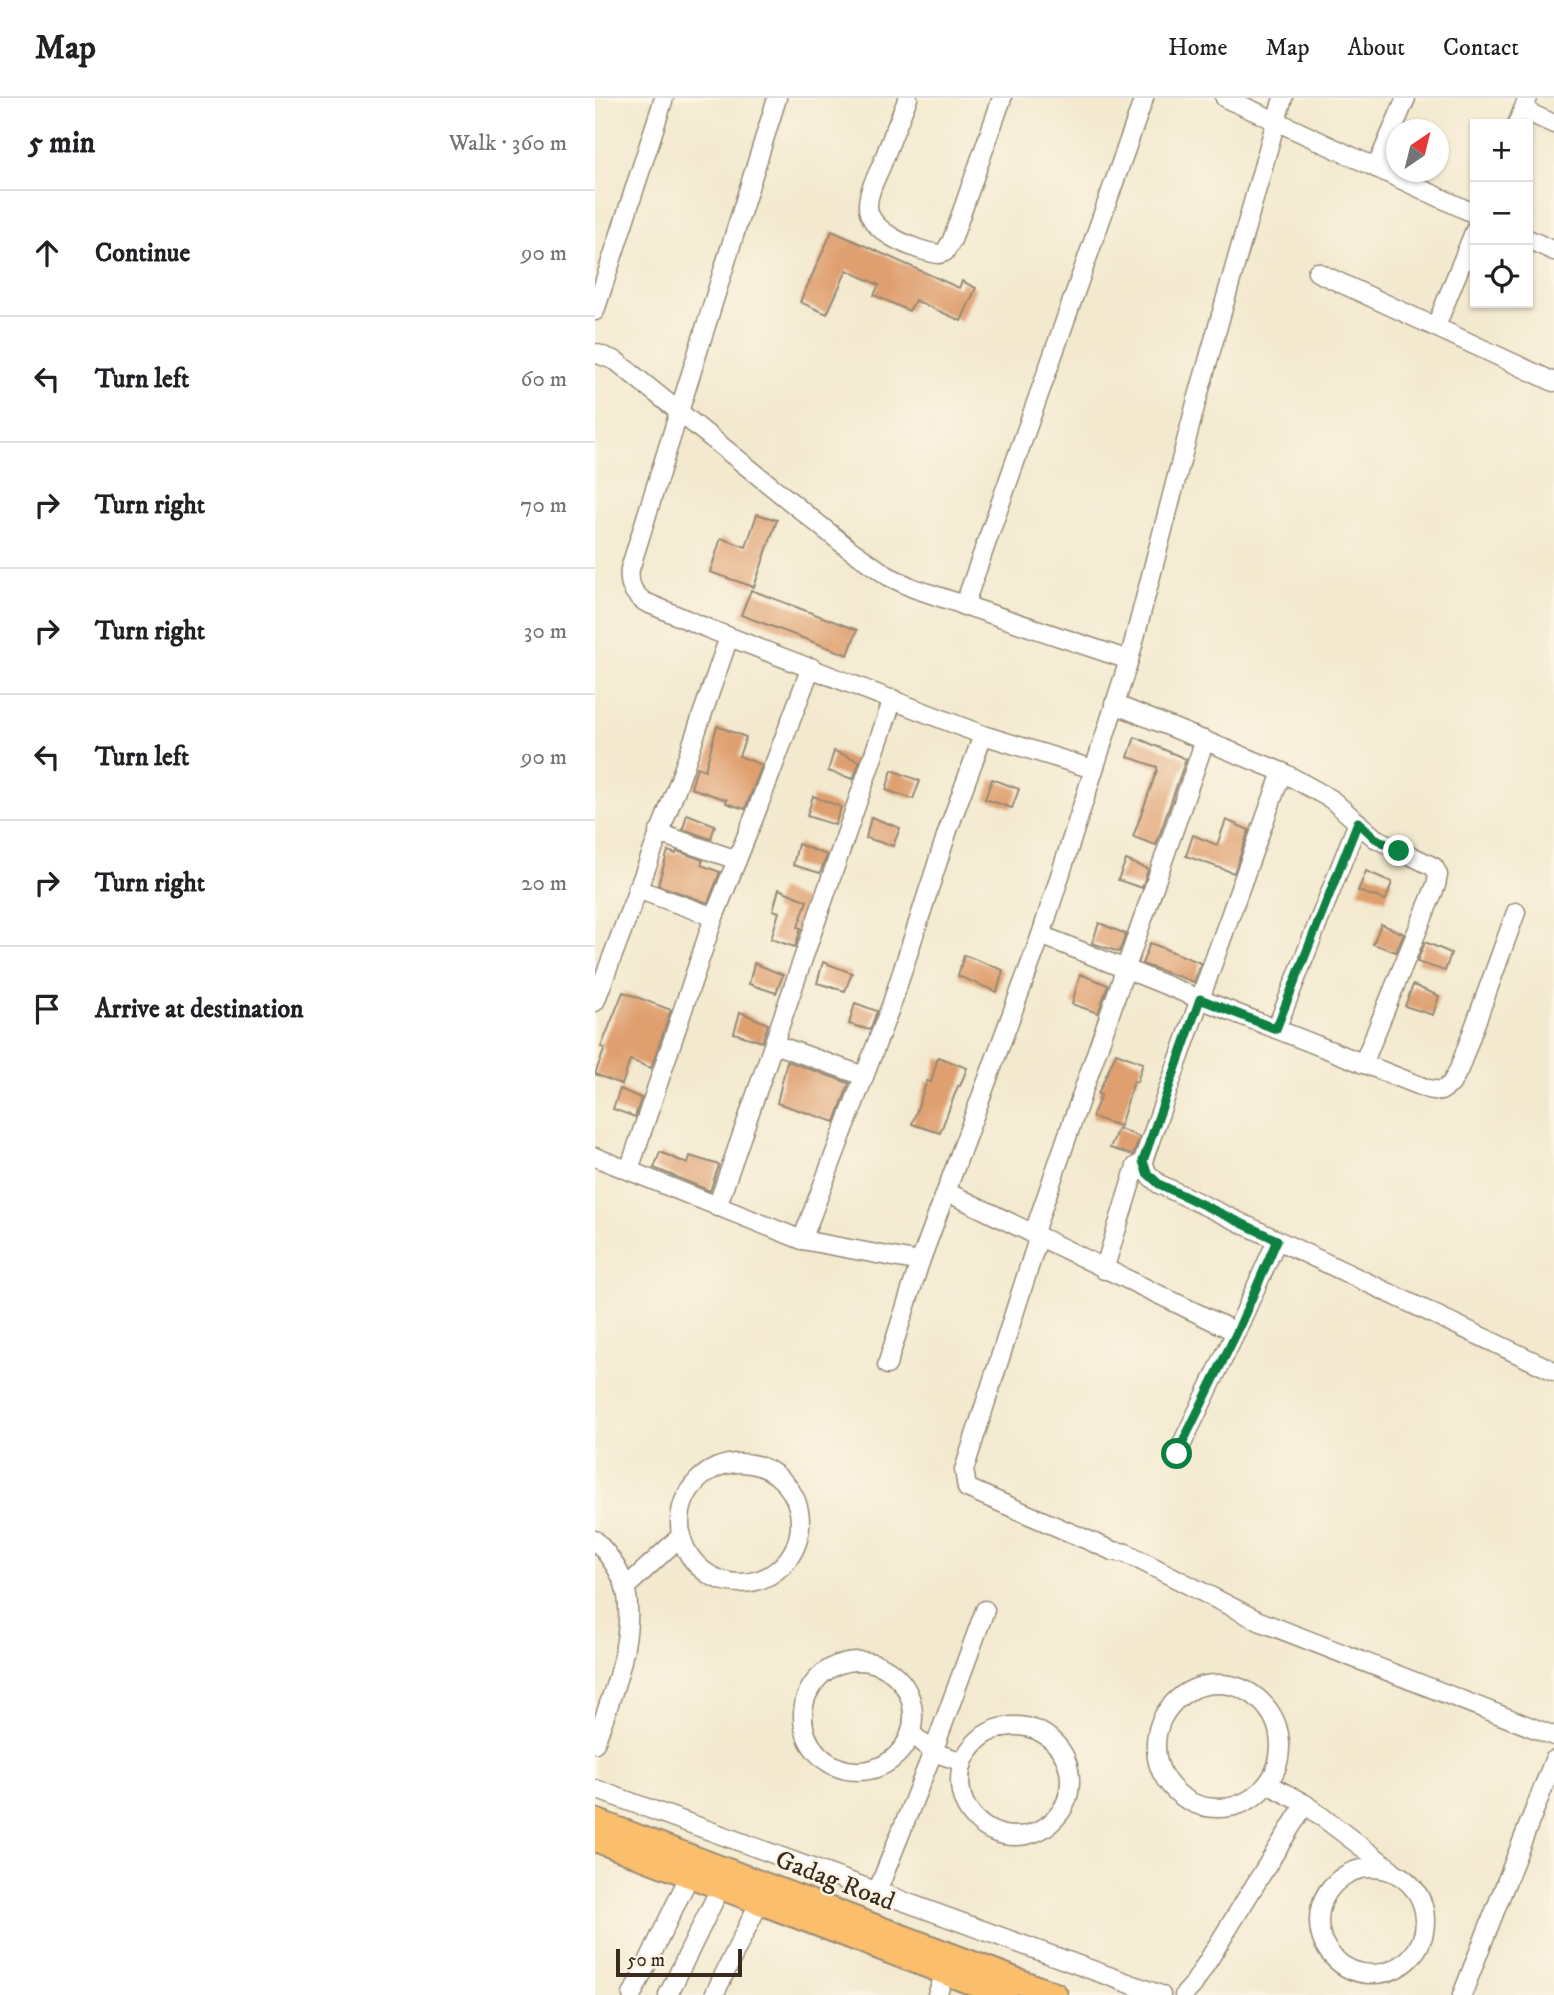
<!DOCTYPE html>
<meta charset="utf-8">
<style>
body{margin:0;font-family:"IM FELL DW Pica",serif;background:#f2f2f2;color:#202124}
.controls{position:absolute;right:21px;top:21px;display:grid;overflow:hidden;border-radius:0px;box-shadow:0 2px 5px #0004}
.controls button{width:63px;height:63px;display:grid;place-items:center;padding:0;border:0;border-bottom:2px solid #e0e0e0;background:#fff;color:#202124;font:35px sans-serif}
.compass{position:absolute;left:791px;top:21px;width:63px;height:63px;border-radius:50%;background:#fff;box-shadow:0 2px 5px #0004;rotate:35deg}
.scale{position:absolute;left:21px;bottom:18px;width:126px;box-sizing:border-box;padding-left:7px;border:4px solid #3b2a1e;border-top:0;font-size:19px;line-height:24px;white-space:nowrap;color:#3b2a1e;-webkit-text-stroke:5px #fcf5e5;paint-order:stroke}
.stop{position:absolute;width:21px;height:21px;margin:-16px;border:5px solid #0b8043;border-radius:50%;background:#fff}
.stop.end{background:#0b8043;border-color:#fff;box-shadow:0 2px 7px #0008}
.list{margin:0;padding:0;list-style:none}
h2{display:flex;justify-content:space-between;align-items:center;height:91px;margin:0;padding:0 28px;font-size:30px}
h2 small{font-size:23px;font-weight:400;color:#757577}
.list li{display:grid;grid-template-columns:46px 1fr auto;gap:21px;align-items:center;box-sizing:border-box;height:126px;padding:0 28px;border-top:2px solid #e0e0e0}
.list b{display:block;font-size:26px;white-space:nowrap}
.list em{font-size:23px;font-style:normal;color:#757577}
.icon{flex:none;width:38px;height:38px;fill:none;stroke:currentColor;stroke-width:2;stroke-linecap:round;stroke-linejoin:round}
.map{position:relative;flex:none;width:959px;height:1897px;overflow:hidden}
header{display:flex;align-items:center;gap:42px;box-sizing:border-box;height:98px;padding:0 35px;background:#fff;border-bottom:2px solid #e0e0e0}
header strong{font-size:33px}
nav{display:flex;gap:38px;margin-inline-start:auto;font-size:24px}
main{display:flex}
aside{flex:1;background:#fff}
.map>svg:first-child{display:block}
.building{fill:#df9f6e}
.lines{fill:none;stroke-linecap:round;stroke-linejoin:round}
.minor-casing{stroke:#978a76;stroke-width:21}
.highway-casing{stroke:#978a76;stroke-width:28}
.minor{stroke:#fff;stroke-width:18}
.highway{stroke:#fabe6d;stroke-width:24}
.route{stroke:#0b8043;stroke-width:9}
.labels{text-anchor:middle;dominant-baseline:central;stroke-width:5;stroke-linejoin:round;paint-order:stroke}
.street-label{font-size:26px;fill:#3b2a1e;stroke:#fcf5e5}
</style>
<header>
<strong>Map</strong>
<nav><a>Home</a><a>Map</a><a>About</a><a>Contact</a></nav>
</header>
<main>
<aside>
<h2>5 min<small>Walk · 360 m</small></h2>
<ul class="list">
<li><svg class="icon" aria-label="ahead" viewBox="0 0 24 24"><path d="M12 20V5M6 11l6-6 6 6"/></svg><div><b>Continue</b></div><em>90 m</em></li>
<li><svg class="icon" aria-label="left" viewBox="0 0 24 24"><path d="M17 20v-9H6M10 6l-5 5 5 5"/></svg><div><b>Turn left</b></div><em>60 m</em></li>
<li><svg class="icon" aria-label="right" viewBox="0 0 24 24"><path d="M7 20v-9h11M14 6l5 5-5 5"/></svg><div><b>Turn right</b></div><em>70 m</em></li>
<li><svg class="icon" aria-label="right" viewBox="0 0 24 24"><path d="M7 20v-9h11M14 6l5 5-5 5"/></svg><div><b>Turn right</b></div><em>30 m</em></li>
<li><svg class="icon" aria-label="left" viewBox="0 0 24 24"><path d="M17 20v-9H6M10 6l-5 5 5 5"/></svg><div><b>Turn left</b></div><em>90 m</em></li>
<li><svg class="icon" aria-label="right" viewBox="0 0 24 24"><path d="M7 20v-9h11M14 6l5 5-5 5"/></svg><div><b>Turn right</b></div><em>20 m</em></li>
<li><svg class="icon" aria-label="arrive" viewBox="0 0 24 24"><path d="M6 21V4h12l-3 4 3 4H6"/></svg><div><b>Arrive at destination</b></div></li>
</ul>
</aside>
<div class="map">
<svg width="959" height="1897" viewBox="0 0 959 1897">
<rect width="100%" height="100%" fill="#fcf5e5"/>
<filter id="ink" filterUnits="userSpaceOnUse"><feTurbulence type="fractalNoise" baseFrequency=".0143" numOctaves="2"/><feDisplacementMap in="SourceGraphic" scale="14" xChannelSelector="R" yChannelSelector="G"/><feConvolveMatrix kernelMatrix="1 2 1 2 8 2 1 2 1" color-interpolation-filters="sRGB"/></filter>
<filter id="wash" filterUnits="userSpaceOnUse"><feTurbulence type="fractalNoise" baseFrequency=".00686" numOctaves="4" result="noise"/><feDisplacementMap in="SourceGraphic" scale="28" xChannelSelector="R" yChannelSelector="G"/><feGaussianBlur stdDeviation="1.57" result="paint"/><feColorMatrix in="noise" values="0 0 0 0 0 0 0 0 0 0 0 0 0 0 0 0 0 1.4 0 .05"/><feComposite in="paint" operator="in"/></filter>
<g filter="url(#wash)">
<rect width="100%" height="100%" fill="#f3e9cf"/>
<g id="blocks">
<g class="building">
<path d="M237 133 364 190 367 183 381 190 366 223 320 202 314 213 279 197 284 187 252 172 232 216 205 204Z"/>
<path d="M162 416 182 422 159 489 115 474 126 440 151 449Z"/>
<path d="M156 492 262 532 253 557 146 517Z"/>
<path d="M122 628 151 639 144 658 167 667 150 711 131 705 132 702 96 690 102 669 110 672Z"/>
<path d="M540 639 591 661 561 747 538 739 562 672V669L533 659Z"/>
<path d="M239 653 265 663 258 681 233 673Z"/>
<path d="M297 672 325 683 318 701 291 692Z"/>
<path d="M397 681 424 691 417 710 390 701Z"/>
<path d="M218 698 246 709 240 727 212 718Z"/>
<path d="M92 716 120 727 116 741 88 731Z"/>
<path d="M276 719 305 730 298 748 271 740Z"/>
<path d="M631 722 654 732 639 775 591 758 598 737 622 747Z"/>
<path d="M203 746 232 757 225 775 198 767Z"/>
<path d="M73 753 81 756 82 753 108 762 106 767 125 774 113 805 63 787Z"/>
<path d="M531 762 553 771 547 790 523 782Z"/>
<path d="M771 773 797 784 791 802 763 793Z"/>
<path d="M184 791 212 803 203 829 206 830 200 849 176 841 184 814 178 812Z"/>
<path d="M504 825 531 836 524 854 497 845Z"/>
<path d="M786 826 809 836 801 854 778 846Z"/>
<path d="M830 844 856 855 850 873 822 864Z"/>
<path d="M555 845 606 865 599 884 547 866Z"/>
<path d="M369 857 408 872 402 894 363 878Z"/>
<path d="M228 864 257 875 250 893 222 885Z"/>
<path d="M159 865 188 877 181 895 154 886Z"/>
<path d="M485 876 513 887 503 915 477 906Z"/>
<path d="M818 887 844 898 838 917 810 908Z"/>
<path d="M28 894 76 912 56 970 35 962 27 987 0 976 10 950 6 949Z"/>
<path d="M260 905 282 913 275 932 254 926Z"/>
<path d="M145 914 173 926 167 944 139 935Z"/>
<path d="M521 955 548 965 542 984 539 983 525 1028 497 1019 506 997 503 996Z"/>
<path d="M343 959 372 970 365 988H363L345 1035 317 1026 332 983 336 984Z"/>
<path d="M192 963 254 985 240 1024 182 1005Z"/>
<path d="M25 991 46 1000 40 1019 18 1011Z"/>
<path d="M523 1030 545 1039 538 1057 515 1050Z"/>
<path d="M65 1054 93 1066 95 1058 124 1067 115 1093 59 1070Z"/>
</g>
</g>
</g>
<g filter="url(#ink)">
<use href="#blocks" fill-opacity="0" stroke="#978a76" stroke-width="2"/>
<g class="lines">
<defs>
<g id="minor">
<path d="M182 0 35 471C33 486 38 496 50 504L114 531 388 637 498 671"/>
<path d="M313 0C304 22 295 44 287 66 282 78 273 93 273 107 272 134 321 153 344 156L350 154 357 142 407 0"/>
<path d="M630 0 681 23 600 309 534 562 446 837 605 901 548 1063 552 1075 564 1086 959 1273"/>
<path d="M688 0 681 23 880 116"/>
<path d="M928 12 959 26"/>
<path d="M922 26 933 0"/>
<path d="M781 70 811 0"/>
<path d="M933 141 959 153"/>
<path d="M722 174 959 284"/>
<path d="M0 213 69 0"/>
<path d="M841 228 880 132"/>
<path d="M0 255 21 263 253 450 293 478 318 490 534 562"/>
<path d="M369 508 549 0"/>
<path d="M519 606 687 674 736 701 780 740 839 769 843 777 841 787 768 966"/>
<path d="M610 642 438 1137 443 1141 369 1372 372 1390 518 1453 531 1455 664 1523 959 1638"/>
<path d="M687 674 605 901 833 991 846 993 856 986 864 971 921 814"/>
<path d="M63 735 142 762"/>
<path d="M42 791 119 819"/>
<path d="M0 904 85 681 134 539"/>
<path d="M681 931 763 724"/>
<path d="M179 946 269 978"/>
<path d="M0 1059 207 1142 325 1164 446 837"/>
<path d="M34 1072 119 819 160 717 216 569"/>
<path d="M352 1094 641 1234"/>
<path d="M122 1109 298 601"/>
<path d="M207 1142 297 905 353 732 388 637"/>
<path d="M509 1172 541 1068"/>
<path d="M292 1267 325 1164"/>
<path d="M582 1356 641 1234 682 1142"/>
<circle cx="145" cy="1425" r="60"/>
<path d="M0 1442C13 1456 26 1473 31 1492 41 1539 16 1601 0 1645"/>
<path d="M30 1490 87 1437"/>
<circle cx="263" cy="1618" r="55"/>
<circle cx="623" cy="1648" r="62"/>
<circle cx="420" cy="1683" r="55"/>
<path d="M317 1636 338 1654 368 1664"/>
<path d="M673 1686 710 1706 797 1772"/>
<path d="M0 1691 566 1897"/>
<circle cx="777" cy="1823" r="53"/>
<path d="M282 1794 338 1654 390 1512"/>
<path d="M37 1897 99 1768"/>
<path d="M73 1897 130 1780"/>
<path d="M119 1897 164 1805"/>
<path d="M342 1897 350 1875"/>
<path d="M589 1897 598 1887 710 1706"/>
<path d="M867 1897 959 1662"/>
</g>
<g id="highway">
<path d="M0 1723 460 1897"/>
<path d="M0 1741 410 1897"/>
</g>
</defs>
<use href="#minor" class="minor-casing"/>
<use href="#highway" class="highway-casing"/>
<use href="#minor" class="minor"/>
<use href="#highway" class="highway"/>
</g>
</g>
<g class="lines" filter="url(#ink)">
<path class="route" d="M582 1356 642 1234 682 1142 564 1086 552 1075 548 1063 605 901 681 931 763 724 780 740 804 753"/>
</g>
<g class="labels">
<g class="street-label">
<text transform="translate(240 1783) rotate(21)">Gadag Road</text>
</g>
</g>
</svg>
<div class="controls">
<button>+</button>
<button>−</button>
<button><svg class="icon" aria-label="locate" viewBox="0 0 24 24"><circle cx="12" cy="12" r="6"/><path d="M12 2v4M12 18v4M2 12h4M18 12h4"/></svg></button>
</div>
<svg class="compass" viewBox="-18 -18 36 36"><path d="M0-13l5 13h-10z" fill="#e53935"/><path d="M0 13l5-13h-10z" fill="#757577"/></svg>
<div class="scale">50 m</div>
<div class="stop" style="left:582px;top:1356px"></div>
<div class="stop end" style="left:804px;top:753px"></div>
</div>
</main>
